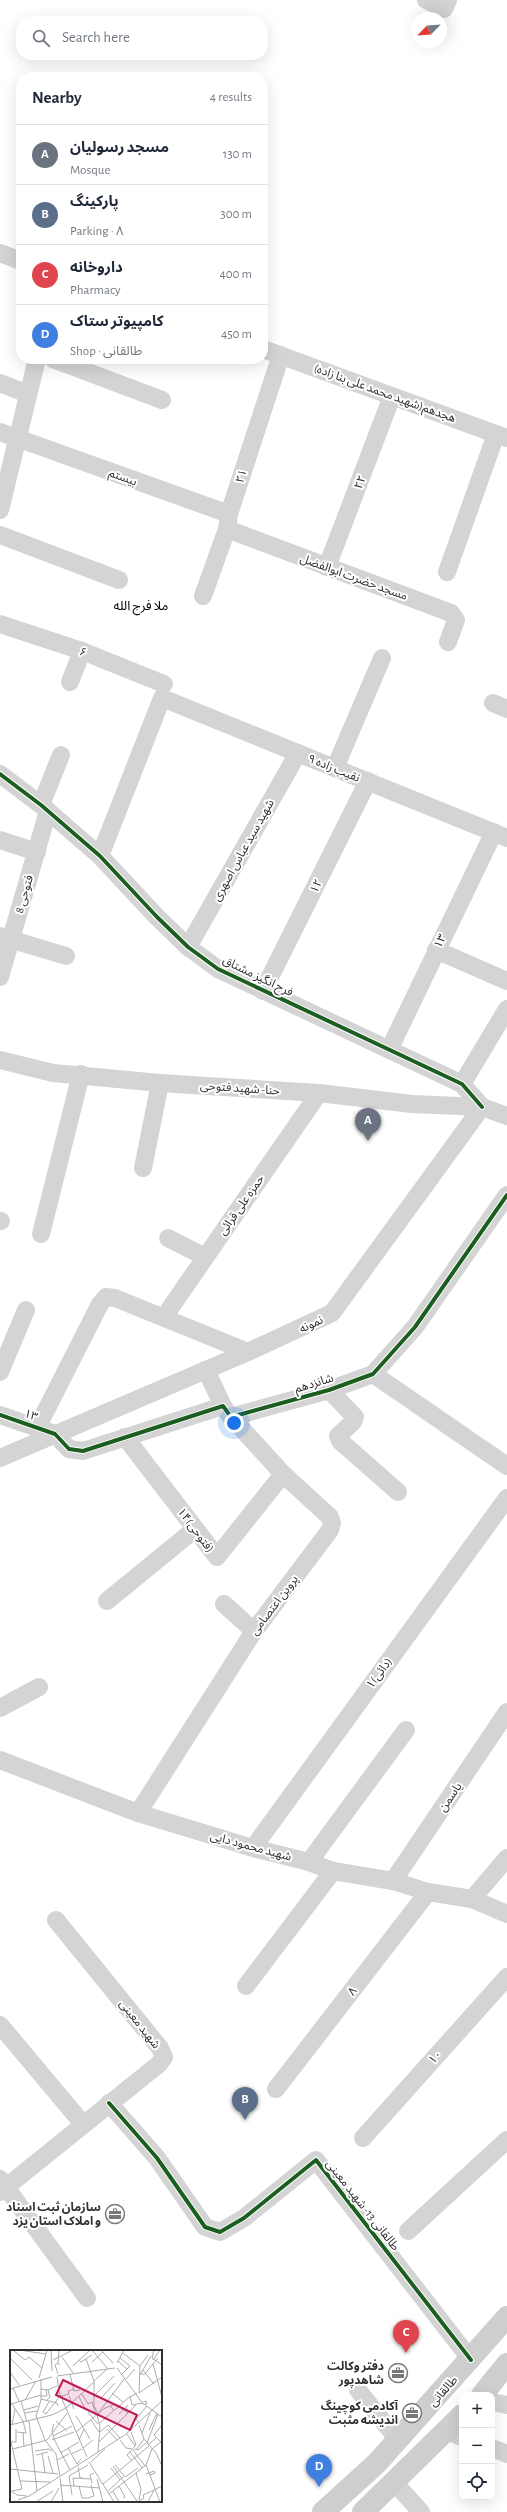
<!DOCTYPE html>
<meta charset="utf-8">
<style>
body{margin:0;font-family:"Alegreya Sans","Noto Sans Arabic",sans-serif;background:#f6f6f7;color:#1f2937}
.controls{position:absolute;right:12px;bottom:12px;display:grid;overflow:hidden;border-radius:8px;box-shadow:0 4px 16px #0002}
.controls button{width:36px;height:36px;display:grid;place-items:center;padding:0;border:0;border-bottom:1px solid #e0e1e3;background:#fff;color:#1f2937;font:20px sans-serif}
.compass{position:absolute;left:411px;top:12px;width:36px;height:36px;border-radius:50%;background:#fff;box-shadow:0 4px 16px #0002;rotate:245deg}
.you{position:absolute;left:234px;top:1423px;width:14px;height:14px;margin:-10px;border:3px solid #fff;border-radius:50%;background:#1a73e8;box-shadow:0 0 0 6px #1a73e833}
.badge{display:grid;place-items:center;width:26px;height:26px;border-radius:50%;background:#787878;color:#fff;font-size:13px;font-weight:700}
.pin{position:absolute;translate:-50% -33px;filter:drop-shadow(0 1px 2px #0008)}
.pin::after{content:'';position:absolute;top:21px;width:14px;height:12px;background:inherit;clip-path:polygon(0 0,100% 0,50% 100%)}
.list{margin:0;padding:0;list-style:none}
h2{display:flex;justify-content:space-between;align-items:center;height:52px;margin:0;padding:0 16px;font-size:17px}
h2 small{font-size:13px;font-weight:400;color:#747a83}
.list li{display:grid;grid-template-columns:26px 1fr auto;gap:12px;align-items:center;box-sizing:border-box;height:60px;padding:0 16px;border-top:1px solid #e0e1e3}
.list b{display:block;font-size:15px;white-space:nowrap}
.list p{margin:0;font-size:13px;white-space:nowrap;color:#747a83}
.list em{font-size:13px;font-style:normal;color:#747a83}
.icon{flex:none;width:22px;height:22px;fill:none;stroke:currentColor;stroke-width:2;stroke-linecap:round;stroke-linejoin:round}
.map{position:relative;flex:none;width:507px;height:2512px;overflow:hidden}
.search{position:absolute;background:#fff;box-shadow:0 4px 16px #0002;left:16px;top:16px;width:252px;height:44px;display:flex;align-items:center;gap:10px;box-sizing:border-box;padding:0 14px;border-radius:16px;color:#747a83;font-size:15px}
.panel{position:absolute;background:#fff;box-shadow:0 4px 16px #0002;left:16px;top:72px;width:252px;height:292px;border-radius:16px}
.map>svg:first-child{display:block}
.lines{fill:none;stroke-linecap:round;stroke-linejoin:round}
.street{stroke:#d4d4d4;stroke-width:18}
.secondary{stroke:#cecece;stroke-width:22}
.cycleway-casing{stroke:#fff;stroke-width:6}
.cycleway{stroke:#1b5e20;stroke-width:4}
.labels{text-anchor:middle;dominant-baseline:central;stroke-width:4;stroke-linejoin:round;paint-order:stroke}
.street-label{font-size:12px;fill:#303030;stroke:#fff}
.poi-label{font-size:12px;font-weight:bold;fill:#303030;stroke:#fff;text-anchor:end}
.neighbourhood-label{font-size:13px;fill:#000;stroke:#fff}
.inset-road{fill:none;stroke:#acacac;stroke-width:1}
.view{fill:#c2185b;fill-opacity:0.15;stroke:#c2185b;stroke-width:2}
.inset-edge{fill:none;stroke:#303030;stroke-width:2}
</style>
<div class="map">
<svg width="507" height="2512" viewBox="0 0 507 2512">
<rect width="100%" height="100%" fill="#fff"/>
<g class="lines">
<g class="street">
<path d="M426 0 444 9 448 0"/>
<path d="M0 253 21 261"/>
<path d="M263 349 507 438"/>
<path d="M53 359 162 400"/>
<path d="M0 383 28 394"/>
<path d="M0 432 229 514"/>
<path d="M0 510 37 359"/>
<path d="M227 529 451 613 456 620 448 642"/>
<path d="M0 535 119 580"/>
<path d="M327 567 392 396"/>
<path d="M447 572 496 434"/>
<path d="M203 596 227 529 229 514 281 355"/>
<path d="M0 624 82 651 164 684"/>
<path d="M70 682 82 651"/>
<path d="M493 703 507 709"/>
<path d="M335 768 382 658"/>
<path d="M0 774 41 805 100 856 157 917 188 947 218 969 462 1084 482 1107"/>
<path d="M41 805 61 755"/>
<path d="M0 840 37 852"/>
<path d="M100 856 162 698 507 838"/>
<path d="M0 936 66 956"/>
<path d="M188 947 298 753"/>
<path d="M436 950 507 981"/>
<path d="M0 977 48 811"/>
<path d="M263 991 368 781"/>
<path d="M389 1050 494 832"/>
<path d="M0 1060 53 1073 160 1083 319 1093 412 1104 482 1107 507 1116"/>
<path d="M462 1084 507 1009"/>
<path d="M143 1168 160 1083"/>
<path d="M0 1221H1"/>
<path d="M41 1234 81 1074"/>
<path d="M168 1238 205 1257"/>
<path d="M164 1317 319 1093"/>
<path d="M206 1370 223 1406"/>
<path d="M0 1372 26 1310"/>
<path d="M373 1374 507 1466"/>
<path d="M329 1390 355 1417 353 1422 338 1436 340 1441 398 1492"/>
<path d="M0 1415 55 1434 69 1449 83 1451 223 1406 231 1417 329 1390 373 1374 415 1327 507 1195"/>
<path d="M37 1428 100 1304 106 1297 115 1298 248 1352"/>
<path d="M125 1437 217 1557 283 1474"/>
<path d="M0 1458 248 1352 332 1313 482 1107"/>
<path d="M107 1601 195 1529"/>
<path d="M224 1604 254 1631"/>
<path d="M0 1708 39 1687"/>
<path d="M0 1760 138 1813 253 1848 309 1862 333 1871 393 1881 428 1892 472 1899 507 1914"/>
<path d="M138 1813 254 1631 330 1530 332 1523 330 1517 283 1474 231 1417"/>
<path d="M253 1848 507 1498"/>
<path d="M309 1862 406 1730"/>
<path d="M393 1881 507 1712"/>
<path d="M472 1899 507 1858"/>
<path d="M246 1986 333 1871"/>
<path d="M0 2025 83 2124"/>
<path d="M276 2089 428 1892"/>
<path d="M109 2103 157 2158 205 2227 220 2232 244 2218 316 2160 471 2360"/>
<path d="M363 2138 507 1977"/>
<path d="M0 2179 87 2298"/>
<path d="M0 2192 159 2064 164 2057 160 2048 56 1920"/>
<path d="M408 2231 507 2140"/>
<path d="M358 2390 398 2440"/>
<path d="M492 2402 507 2405"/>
<path d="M446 2431 462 2437"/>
<path d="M492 2448 507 2454"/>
<path d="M394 2482 421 2512"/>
</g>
<g class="secondary">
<path d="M482 2395 507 2364"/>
<path d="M323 2512 377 2463 507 2317"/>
<path d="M363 2512 462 2415"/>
</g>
<defs>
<g id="cycleway">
<path d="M0 774 41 805 100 856 157 917 188 947 218 969 462 1084 482 1107"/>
<path d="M0 1415 55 1434 69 1449 83 1451 223 1406 231 1417 329 1390 373 1374 415 1327 507 1195"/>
<path d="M109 2103 157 2158 205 2227 220 2232 244 2218 316 2160 471 2360"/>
</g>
</defs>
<use href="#cycleway" class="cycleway-casing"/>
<use href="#cycleway" class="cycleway"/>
</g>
<defs>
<symbol id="office-ring" viewBox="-11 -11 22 22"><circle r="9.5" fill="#fff" stroke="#787878" stroke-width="1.5"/><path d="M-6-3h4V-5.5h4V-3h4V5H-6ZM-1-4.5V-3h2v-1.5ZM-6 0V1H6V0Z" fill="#787878"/></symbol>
</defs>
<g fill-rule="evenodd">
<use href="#office-ring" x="104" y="2203" width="22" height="22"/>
<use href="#office-ring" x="387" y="2362" width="22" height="22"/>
<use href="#office-ring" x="401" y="2402" width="22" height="22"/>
</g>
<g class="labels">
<g class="street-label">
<text transform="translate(385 393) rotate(20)">هجدهم(شهید محمد علی بنا زاده)</text>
<text transform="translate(241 476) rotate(-72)">۲۱</text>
<text transform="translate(123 477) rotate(20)">بیستم</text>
<text transform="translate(360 482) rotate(-69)">۲۲</text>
<text transform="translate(354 577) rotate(20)">مسجد حضرت ابوالفضل</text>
<text transform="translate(83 652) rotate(20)">۶</text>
<text transform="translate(334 768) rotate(22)">نقیب زاده ۹</text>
<text transform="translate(243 850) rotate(-61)">شهید سید عباس اصهری</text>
<text transform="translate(316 886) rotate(-63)">۱۲</text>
<text transform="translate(24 894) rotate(-74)">فتوحی 8</text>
<text transform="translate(440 941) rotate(-64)">۱۳</text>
<text transform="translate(258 976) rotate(26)">فرح انگیز مشتاق</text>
<text transform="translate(240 1088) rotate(4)">حنا- شهید فتوحی</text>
<text transform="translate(241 1205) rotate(-55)">حمزه علی قرائی</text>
<text transform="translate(311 1324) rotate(-25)">نمونه</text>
<text transform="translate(314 1383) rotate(-17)">شانزدهم</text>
<text transform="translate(31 1415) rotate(19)">۱۳</text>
<text transform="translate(196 1530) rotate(53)">۱۴(فتوحی)</text>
<text transform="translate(274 1605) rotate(-53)">پروین اعتصامی</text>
<text transform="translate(379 1673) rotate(-54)">۱(دائی)</text>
<text transform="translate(450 1797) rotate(-56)">یاسمن</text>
<text transform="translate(251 1846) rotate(15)">شهید محمود دایی</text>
<text transform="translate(352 1991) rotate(-52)">۸</text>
<text transform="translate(140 2024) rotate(52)">شهید معینی</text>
<text transform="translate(435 2057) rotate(-48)">۱۰</text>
<text transform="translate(363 2205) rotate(52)">طالقانی 13- شهید معینی</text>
<text transform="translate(443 2391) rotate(-48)">طالقانی</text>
</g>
<g class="poi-label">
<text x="101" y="2207">سازمان ثبت اسناد<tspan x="101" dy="14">و املاک استان یزد</tspan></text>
<text x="384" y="2366">دفتر وکالت<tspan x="384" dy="14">شاهدپور</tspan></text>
<text x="398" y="2406">آکادمی کوچینگ<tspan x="398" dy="14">اندیشه مثبت</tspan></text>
</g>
<g class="neighbourhood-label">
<text x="141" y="606">ملا فرج الله</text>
</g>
</g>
<g transform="translate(10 2350)">
<rect width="152" height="152" fill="#fff"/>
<path class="inset-road" d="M3 0 15 10 19 7 32 18M9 0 36 4M41 0 42 21M49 0 48 13 50 15M82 0 98 19M91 0 103 13M144 0 142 8 152 15M113 3 130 16M52 7 63 23M0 8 22 30M110 8 120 16 112 24M148 8 143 14 152 47M76 9 84 31V56L88 64M43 10 63 0M69 10 71 12 82 5M143 10 150 0M108 11 117 19M82 12 93 2M48 13 45 15 48 24M107 13 114 0M63 16 80 0M107 18 133 54H137L136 51 133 52M133 20 144 34M0 22 9 35M131 23 134 25 143 14M60 24 64 41 70 40M130 25 141 6M47 26 105 18M47 27 49 42 77 107M29 28 37 0M31 29V50L26 66 35 90 46 104 50 126M116 29 125 19M84 31 96 20M3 38 9 51M0 39 42 27M31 39 38 40 47 36M102 43 113 52M129 43 130 16 138 5M129 43 152 27M72 44 78 54 82 52M31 46H37L36 40M51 46 59 44 58 41 64 39M59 46 64 59M120 46 122 55 133 53M69 47 76 60M83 47 104 26M91 48 105 33M31 49 47 53 48 56M15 50 26 31M11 51 17 72M36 51 40 47 38 40M82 52 86 65M1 54 31 45M2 54 13 71 16 83 7 82M135 55 152 67M56 58 84 32M14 60 28 56M105 60 118 48 127 43M78 62 88 74M89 62 115 28M15 63 27 61M36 64 50 46M36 64 33 62 39 52M109 64 118 55M87 65 90 77 88 102M66 66 73 77M81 70 89 82M19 71 27 141M46 71 57 81M90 73 104 60 100 56M129 73 126 69 137 56M44 74 42 80 44 89 60 120M0 75 42 65 56 58M2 75 5 59M129 75 134 89 146 103 152 116M73 77 80 89M97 79 107 90M139 80 147 63M13 82 14 97M66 82 95 58 105 54 118 63M90 82 98 75 110 88M121 82 126 95 117 105 122 111M132 83 140 63M117 84 125 96M43 86 62 76M0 88 12 139 2 141M42 90 64 82M69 90 74 79M110 90 116 98 122 99M1 92H6V79M89 92 126 55M151 92 144 85 152 75M137 93 148 64M138 95 147 87M58 98 67 114 71 109M73 98 83 90M3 99 37 90 57 63M124 99 128 100 136 93M123 100 135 116M126 100 134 89M25 101 39 99 42 101M120 102 132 118M32 103 35 122M50 103 69 92M61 104 72 99M26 105 38 102M38 106 43 123M47 110 59 104M79 112 104 152M81 112 95 99M105 115 115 127 128 118M136 115 150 152M103 116 127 151M68 117 70 128H73M101 118 110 130M0 119 48 124M126 123 131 139 129 150M136 124 144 121 145 123 140 125M59 126 78 115M59 126 62 145M50 128 53 152M87 129 93 152M10 131 40 132M82 133 80 125 84 123M93 134 139 96M50 135 90 138M64 136 63 128 81 129M69 136 72 148H78L84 146 81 135M109 136 115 147 113 148M0 140 7 145 17 146M98 141 113 127M103 141 109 152M99 144 136 115 142 99 152 91M8 150 19 146 115 85 152 51M129 151 134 148 133 145 144 140M26 152 43 141M41 152 49 138M138 152 144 140 152 136"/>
<path class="view" d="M53 30 127 65 120 80 46 45Z"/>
<rect width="152" height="152" class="inset-edge"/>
</g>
</svg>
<div class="controls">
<button>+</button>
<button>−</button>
<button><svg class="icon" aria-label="locate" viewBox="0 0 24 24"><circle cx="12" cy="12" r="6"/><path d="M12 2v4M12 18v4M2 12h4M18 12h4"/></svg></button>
</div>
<svg class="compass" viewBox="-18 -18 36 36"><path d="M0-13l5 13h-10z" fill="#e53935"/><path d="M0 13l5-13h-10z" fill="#747a83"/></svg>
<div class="you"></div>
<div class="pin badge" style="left:368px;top:1141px;background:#6b7280">A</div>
<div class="pin badge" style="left:245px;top:2120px;background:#5c6f8a">B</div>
<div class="pin badge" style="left:406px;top:2353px;background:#e0444e">C</div>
<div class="pin badge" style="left:319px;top:2487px;background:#3f7fe0">D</div>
<div class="search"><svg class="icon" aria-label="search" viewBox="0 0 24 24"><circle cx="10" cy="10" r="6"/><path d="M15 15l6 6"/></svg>Search here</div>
<section class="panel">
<h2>Nearby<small>4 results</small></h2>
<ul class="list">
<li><span class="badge" style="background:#6b7280">A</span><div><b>مسجد رسولیان</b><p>Mosque</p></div><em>130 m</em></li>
<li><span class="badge" style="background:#5c6f8a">B</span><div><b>پارکینگ</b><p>Parking · ۸</p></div><em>300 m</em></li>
<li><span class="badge" style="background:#e0444e">C</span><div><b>داروخانه</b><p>Pharmacy</p></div><em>400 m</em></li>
<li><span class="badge" style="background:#3f7fe0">D</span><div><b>کامپیوتر ستاک</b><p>Shop · طالقانی</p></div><em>450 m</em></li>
</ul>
</section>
</div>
